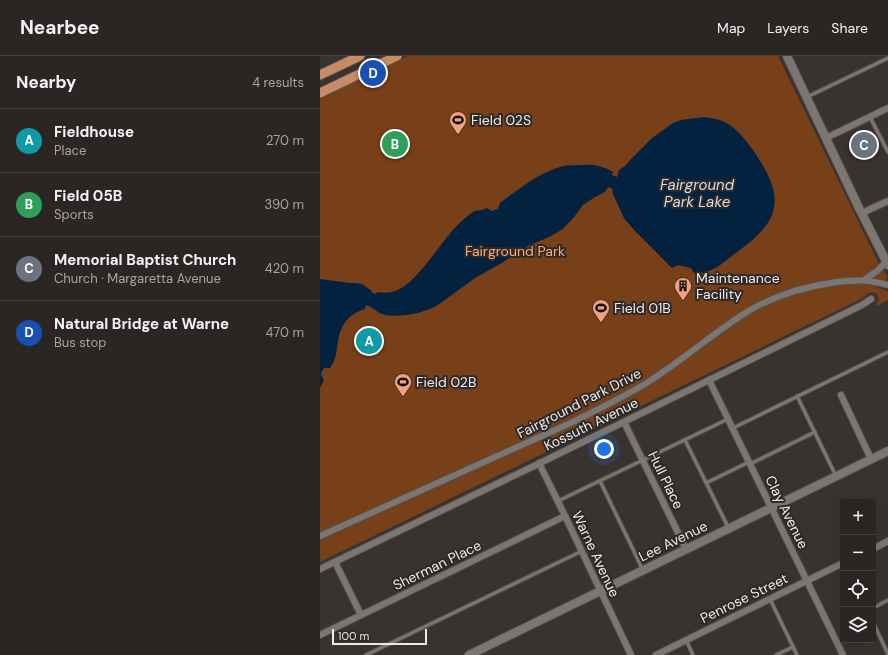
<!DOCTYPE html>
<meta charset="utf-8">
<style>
body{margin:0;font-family:"DM Sans",sans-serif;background:#332e2c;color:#f1f3f6}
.controls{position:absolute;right:12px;bottom:12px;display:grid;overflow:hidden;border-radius:0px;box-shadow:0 4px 16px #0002}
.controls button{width:36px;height:36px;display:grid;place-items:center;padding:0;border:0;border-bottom:1px solid #474341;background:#2b2624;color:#f1f3f6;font:20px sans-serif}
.scale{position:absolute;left:12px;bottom:10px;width:95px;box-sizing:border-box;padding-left:4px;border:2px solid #edeae8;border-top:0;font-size:11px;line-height:14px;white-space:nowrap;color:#edeae8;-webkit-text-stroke:3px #2e2926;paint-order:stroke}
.you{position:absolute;left:284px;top:393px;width:14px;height:14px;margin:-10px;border:3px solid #fff;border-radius:50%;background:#1a73e8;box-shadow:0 0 0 6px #1a73e833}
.badge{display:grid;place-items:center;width:26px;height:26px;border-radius:50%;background:#f2a07f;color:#fff;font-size:13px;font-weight:700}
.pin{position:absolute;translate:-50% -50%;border:2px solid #fff;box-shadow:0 1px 4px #0006}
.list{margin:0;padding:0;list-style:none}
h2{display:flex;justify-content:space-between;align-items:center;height:52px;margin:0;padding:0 16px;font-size:17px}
h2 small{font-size:13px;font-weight:400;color:#a6a5a6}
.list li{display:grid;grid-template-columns:26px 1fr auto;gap:12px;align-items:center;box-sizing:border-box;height:64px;padding:0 16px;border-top:1px solid #474341}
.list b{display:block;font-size:15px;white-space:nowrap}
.list p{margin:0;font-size:13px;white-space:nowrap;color:#a6a5a6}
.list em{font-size:13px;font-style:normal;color:#a6a5a6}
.icon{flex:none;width:22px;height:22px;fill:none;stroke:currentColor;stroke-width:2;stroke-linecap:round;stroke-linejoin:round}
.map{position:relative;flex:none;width:568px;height:599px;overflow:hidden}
header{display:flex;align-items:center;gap:24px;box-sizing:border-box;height:56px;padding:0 20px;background:#2b2624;border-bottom:1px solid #474341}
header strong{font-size:19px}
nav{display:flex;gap:22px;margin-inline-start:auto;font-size:14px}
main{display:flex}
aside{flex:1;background:#2b2624}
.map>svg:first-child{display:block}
.green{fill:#774019}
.water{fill:#03223f}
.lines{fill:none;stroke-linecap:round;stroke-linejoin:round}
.lane-casing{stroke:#55514e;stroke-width:5}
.street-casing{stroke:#55514e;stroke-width:8}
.secondary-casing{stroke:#55514e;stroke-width:10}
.primary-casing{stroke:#55514e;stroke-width:11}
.lane{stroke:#7c7672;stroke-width:3}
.street{stroke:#7c7672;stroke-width:6}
.secondary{stroke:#7c7672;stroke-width:8}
.primary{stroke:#c88c65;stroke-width:9}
.labels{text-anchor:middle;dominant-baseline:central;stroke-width:4;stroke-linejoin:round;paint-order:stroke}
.poi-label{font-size:14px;fill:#edeae8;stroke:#2e2926;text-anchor:start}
.park-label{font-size:14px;fill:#faac7a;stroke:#2e2926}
.street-label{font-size:14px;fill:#edeae8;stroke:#2e2926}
.water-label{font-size:15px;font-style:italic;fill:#cfdfef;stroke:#2e2926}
</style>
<header>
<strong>Nearbee</strong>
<nav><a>Map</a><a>Layers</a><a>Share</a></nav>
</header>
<main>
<aside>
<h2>Nearby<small>4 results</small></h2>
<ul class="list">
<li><span class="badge" style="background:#0f9aa8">A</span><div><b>Fieldhouse</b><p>Place</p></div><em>270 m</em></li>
<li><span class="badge" style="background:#2e9e5b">B</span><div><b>Field 05B</b><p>Sports</p></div><em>390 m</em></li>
<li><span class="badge" style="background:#6b7280">C</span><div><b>Memorial Baptist Church</b><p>Church · Margaretta Avenue</p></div><em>420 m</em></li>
<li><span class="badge" style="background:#1a4fb4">D</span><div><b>Natural Bridge at Warne</b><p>Bus stop</p></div><em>470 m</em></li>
</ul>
</aside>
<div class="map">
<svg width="568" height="599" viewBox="0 0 568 599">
<rect width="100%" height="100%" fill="#393330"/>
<path class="green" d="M88 0H458L558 206 568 222 567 223 556 231 568 235V244L556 250V249L559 244 557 238C551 233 547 238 543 242L0 506V42Z"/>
<path class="water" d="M384 61C391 62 398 63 405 66 417 73 425 83 433 94 445 112 461 136 452 159 444 177 428 188 412 200 400 209 391 218 374 217L371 212 358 209 352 212 314 174 304 162 292 136 293 133 288 131 285 136 275 141 263 149 254 161 243 173 229 181 215 187 211 188 180 208 155 222 118 249C104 257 78 263 62 258 56 256 53 251 46 249L45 253C28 258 21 269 18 285 16 296 17 302 10 312H4C0 318 0 318 4 324L0 332V223L30 227H37L42 228 52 235 51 236 56 238 57 236C62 237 67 237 72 236 97 231 122 181 143 164 146 161 151 157 155 155 159 154 163 154 167 152L172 155 178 153 180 147C199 133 221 115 244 110 251 109 257 109 263 109 274 108 283 110 293 116L292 119 297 121 299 114 305 110 312 102 332 82 353 67 361 64Z"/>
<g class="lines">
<defs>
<g id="lane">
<path d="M487 41 568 2"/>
<path d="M550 61 568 96"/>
<path d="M477 340 516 420"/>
<path d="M413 372 568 296"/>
<path d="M365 384 408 471"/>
<path d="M430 408 495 376"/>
<path d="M280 425 323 514"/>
<path d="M386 427 429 406"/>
<path d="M238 445 408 363"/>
<path d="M450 543 477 599"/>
<path d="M553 552 568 544"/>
<path d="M553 566 568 598"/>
<path d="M366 584 373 599"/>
<path d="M46 599 262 495"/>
<path d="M456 599 473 591"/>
</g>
<g id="street">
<path d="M506 82 568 52"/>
<path d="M542 157 568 145"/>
<path d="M544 224 557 215 566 206"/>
<path d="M389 324 523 599"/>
<path d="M521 339 551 403"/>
<path d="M304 366 366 493"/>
<path d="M219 407 245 460 311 599"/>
<path d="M0 480 255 365C279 353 303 341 325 328 362 305 394 276 430 254 455 240 483 231 511 227 532 224 547 223 568 229"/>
<path d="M553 493 568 485"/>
<path d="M15 506 41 559"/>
<path d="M0 513 214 410 542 249 551 243"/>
<path d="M0 579 245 460"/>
<path d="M336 599 523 507"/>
</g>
<g id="secondary">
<path d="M467 0 539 152 568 209"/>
<path d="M149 599 568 395"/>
</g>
<g id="primary">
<path d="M0 19 40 0"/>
<path d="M0 37 77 0"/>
</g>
</defs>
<use href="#lane" class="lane-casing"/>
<use href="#street" class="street-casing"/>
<use href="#secondary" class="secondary-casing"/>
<use href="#primary" class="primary-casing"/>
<use href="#lane" class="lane"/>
<use href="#street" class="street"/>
<use href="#secondary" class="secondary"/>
<use href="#primary" class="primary"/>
</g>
<defs>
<symbol id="stadium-pin" viewBox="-11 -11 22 30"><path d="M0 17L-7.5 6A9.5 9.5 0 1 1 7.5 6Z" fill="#f2a07f" stroke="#2e2926"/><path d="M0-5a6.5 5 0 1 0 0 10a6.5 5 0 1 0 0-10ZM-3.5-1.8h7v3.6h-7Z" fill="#111"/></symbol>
<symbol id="building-pin" viewBox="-11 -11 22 30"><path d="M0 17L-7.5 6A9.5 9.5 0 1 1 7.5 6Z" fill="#f2a07f" stroke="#2e2926"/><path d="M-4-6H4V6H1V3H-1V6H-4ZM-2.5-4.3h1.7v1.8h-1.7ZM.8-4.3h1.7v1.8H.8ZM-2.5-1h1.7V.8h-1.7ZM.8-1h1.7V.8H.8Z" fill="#111"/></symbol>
</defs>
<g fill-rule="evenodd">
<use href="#stadium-pin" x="128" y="54" width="20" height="27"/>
<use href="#building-pin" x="353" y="220" width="20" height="27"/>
<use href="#stadium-pin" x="271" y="242" width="20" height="27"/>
<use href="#stadium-pin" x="73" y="316" width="20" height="27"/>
</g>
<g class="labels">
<g class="poi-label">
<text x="151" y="64">Field 02S</text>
<text x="376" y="222">Maintenance<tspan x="376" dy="16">Facility</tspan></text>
<text x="294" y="252">Field 01B</text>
<text x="96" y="326">Field 02B</text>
</g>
<g class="park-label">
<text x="195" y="195">Fairground Park</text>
</g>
<g class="street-label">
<text transform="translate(259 347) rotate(-27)">Fairground Park Drive</text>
<text transform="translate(271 368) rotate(-26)">Kossuth Avenue</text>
<text transform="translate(346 424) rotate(64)">Hull Place</text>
<text transform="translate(467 456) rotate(64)">Clay Avenue</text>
<text transform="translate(353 485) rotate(-26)">Lee Avenue</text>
<text transform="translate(276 498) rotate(65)">Warne Avenue</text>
<text transform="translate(117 509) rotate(-26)">Sherman Place</text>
<text transform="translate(424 542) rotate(-26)">Penrose Street</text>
</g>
<g class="water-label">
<text x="377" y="129">Fairground<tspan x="377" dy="17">Park Lake</tspan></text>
</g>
</g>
</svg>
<div class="controls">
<button>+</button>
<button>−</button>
<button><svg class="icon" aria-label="locate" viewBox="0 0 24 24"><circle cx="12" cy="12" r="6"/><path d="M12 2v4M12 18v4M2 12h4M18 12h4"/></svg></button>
<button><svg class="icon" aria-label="layers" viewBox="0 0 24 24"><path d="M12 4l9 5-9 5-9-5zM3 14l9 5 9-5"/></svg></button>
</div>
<div class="scale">100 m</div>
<div class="you"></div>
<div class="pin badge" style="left:49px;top:285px;background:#0f9aa8">A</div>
<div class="pin badge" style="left:75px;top:88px;background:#2e9e5b">B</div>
<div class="pin badge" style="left:544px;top:89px;background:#6b7280">C</div>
<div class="pin badge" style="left:53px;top:17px;background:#1a4fb4">D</div>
</div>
</main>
